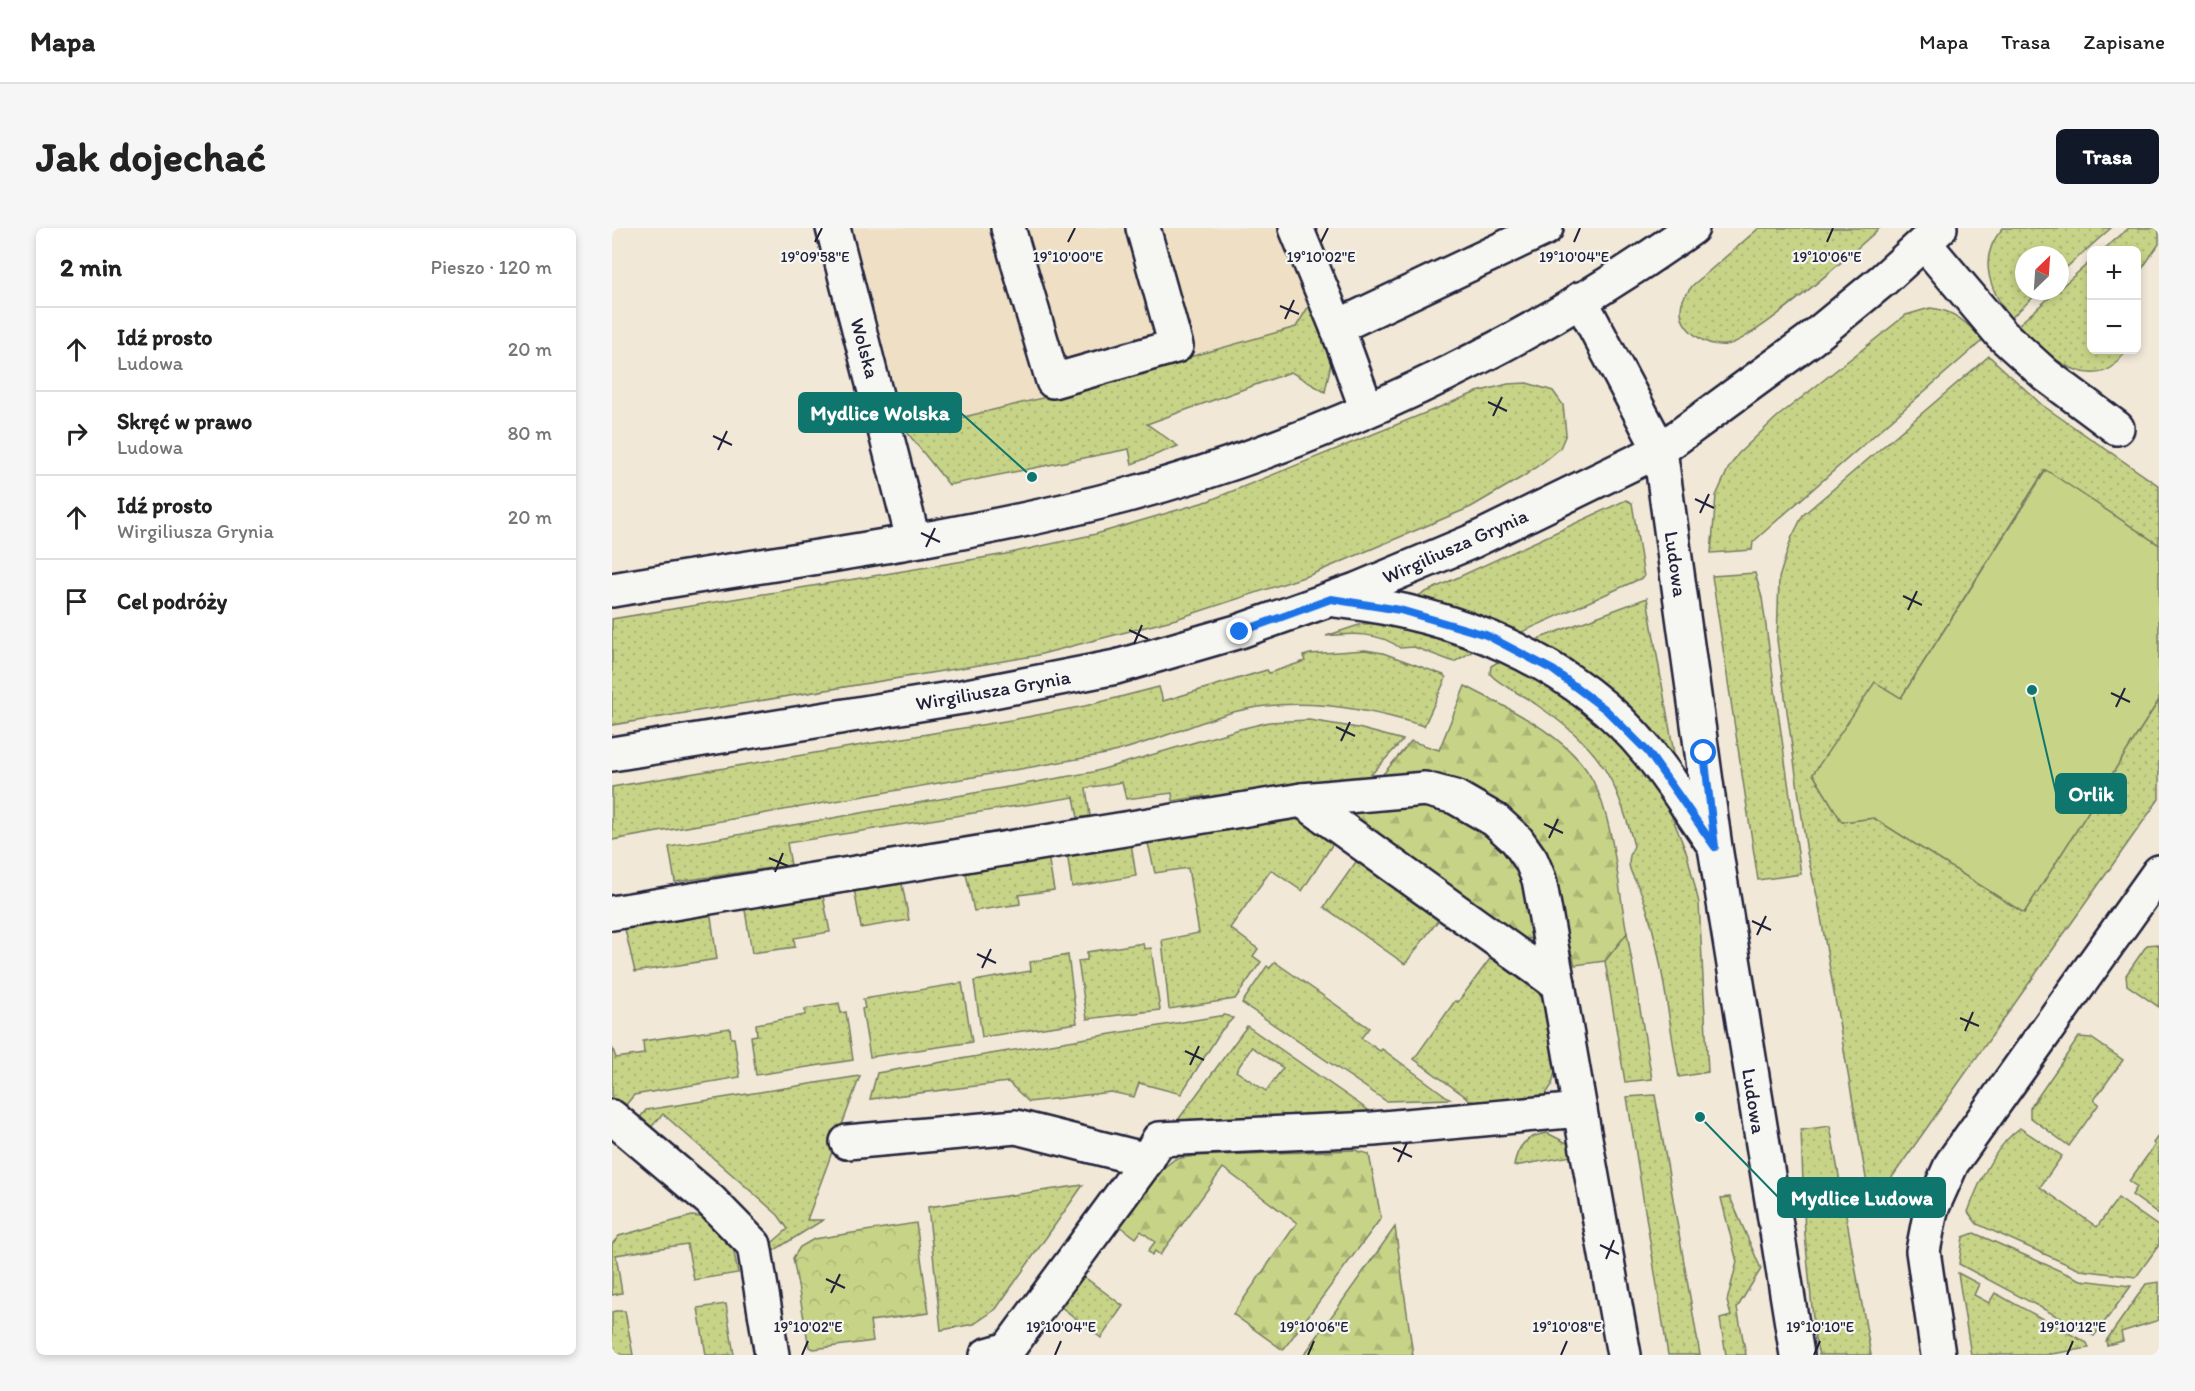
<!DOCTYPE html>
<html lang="pl">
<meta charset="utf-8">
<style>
body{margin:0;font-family:Itim,sans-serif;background:#f6f6f6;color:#222}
.controls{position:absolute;right:18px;top:18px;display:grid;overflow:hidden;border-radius:9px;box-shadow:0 3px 9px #0003}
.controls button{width:54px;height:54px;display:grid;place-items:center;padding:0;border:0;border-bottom:2px solid #e0e0e0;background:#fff;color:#222;font:30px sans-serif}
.compass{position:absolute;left:1403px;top:18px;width:54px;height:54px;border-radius:50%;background:#fff;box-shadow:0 3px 9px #0003;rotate:25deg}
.stop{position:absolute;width:18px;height:18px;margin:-14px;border:4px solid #1a73e8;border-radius:50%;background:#fff}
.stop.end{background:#1a73e8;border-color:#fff;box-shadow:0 2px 6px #0008}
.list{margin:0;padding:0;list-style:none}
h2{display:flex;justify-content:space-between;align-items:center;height:78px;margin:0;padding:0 24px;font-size:26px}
h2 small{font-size:20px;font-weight:400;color:#767676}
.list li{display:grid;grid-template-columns:39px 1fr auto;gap:18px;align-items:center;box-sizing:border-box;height:84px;padding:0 24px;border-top:2px solid #e0e0e0}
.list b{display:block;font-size:22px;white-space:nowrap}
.list p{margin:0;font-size:20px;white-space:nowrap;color:#767676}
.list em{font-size:20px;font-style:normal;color:#767676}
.icon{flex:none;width:33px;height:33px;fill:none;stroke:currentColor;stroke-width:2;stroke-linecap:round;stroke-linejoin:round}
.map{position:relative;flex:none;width:1547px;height:1127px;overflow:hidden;border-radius:9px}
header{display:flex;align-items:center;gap:36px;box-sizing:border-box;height:84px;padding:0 30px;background:#fff;border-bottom:2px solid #e0e0e0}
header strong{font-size:28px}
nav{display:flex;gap:33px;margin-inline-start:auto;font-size:21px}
.intro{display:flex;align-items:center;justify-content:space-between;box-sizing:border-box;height:144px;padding:0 36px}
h1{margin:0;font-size:42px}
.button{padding:15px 27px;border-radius:9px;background:#111827;color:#fff;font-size:21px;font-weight:700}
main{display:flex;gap:36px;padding:0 36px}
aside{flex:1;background:#fff;border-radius:9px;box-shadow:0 3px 9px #0003}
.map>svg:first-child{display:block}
.built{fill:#eedfc5}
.grass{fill:url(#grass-dots);stroke:#747b61;stroke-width:1.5;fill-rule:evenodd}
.forest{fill:url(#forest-firs);stroke:#747b61;stroke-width:1.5}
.park{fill:url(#park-crowns);stroke:#747b61;stroke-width:1.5}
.pitch{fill:#c7d487;stroke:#747b61;stroke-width:1.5}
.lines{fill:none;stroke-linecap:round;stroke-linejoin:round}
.minor-casing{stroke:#22223b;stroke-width:38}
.minor{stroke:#f6f6f2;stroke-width:33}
.route{stroke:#1a73e8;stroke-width:8}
.ticks{fill:none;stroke:#22223b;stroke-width:2}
.labels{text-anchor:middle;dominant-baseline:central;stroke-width:4.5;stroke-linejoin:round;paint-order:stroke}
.street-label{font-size:20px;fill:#22223b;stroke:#f6f6f2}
.ticks-label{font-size:15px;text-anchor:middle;fill:#22223b;stroke:#f6f6f2;stroke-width:4.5;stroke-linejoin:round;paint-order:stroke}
.leader{fill:none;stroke:#0f766e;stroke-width:2}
.callout-dot{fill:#0f766e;stroke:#f6f6f2;stroke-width:2}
.callout{fill:#0f766e;stroke:#0f766e;stroke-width:2}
.callout-label{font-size:21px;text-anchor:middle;font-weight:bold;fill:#fff}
</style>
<header>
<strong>Mapa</strong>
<nav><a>Mapa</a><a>Trasa</a><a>Zapisane</a></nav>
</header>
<div class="intro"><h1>Jak dojechać</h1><a class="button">Trasa</a></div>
<main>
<aside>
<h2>2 min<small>Pieszo · 120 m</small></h2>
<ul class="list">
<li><svg class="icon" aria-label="ahead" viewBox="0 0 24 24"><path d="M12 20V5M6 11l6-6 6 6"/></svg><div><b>Idź prosto</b><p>Ludowa</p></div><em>20 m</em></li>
<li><svg class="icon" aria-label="right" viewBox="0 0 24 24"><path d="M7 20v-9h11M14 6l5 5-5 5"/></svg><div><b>Skręć w prawo</b><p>Ludowa</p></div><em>80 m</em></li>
<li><svg class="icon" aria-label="ahead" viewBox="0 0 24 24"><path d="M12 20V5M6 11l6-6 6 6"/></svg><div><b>Idź prosto</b><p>Wirgiliusza Grynia</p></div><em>20 m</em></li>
<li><svg class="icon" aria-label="arrive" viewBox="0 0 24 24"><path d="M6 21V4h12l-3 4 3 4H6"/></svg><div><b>Cel podróży</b></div></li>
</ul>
</aside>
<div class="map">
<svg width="1547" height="1127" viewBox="0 0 1547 1127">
<defs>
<pattern id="grass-dots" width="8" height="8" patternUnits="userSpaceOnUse" patternTransform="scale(1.5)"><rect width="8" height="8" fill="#c7d487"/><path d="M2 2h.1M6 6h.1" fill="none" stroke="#abb675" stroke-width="1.8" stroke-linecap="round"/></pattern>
<pattern id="forest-firs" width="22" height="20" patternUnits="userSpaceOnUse" patternTransform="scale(1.5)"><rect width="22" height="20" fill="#c7d487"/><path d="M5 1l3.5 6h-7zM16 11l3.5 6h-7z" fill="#abb675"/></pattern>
<pattern id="park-crowns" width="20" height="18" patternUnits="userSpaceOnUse" patternTransform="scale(1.5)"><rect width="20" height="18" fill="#c7d487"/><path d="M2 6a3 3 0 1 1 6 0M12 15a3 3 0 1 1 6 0" fill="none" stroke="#abb675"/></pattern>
</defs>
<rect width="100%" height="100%" fill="#f1e8d8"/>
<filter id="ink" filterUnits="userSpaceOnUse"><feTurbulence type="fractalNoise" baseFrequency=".0167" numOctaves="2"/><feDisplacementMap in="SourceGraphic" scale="12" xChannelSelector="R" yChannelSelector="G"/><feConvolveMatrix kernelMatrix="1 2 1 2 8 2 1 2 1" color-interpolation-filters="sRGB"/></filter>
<g filter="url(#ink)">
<path class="built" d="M241 0H681L701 71 685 99 447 166 294 203Z"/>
<g class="grass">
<path d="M1147 0H1268C1242 23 1143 113 1114 117 1094 119 1068 102 1069 81 1069 71 1076 64 1081 57Z"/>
<path d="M1391 0H1499L1448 45V27H1412V63H1428L1399 90C1377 62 1365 29 1391 0Z"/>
<path d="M1517 0H1547V16L1525 48 1524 22H1491Z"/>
<path d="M1479 33 1480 122H1515C1511 127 1505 136 1499 140 1468 160 1424 118 1406 97L1445 63H1448V60Z"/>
<path d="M701 71 719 135 713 164 679 144 535 196 566 218 520 236 517 221 337 257 294 203 447 166 684 99Z"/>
<path d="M1318 80C1342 82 1355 95 1371 112L1161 296 1141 314 1140 322 1099 325 1104 268 1116 241 1126 226 1165 189 1294 87Z"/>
<path d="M1377 128 1430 177 1547 258V317L1433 242 1289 470 1201 546 1230 594 1262 590 1412 685 1547 472V571L1259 979 1206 672 1195 625 1165 412 1167 350 1179 311 1191 287Z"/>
<path d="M915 155 941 163 951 177 954 206 948 220 939 228 912 248 859 279 698 347 564 391 422 428 0 497V391L394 326 484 306 596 273 865 164 896 156Z"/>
<path d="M1014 272 1020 275 1032 349 1021 354 901 408 801 370Z"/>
<path d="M1143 345 1150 370 1189 646 1146 652 1100 348Z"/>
<path d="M1035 370 1064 537 921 416 928 410Z"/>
<path d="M779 395 870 418 842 434 802 419 788 420C767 404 740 405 714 408L750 396Z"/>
<path d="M753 422 771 425 832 447 834 450 812 498C748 478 673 466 608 488 570 501 534 516 494 526L0 612V559L399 492 473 478 547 459 551 473 655 442 657 445 693 433 691 428 698 426Z"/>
<path d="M896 428 910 436 1011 512 1056 579 1075 626 1087 675 1096 844 1067 849C1056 791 1051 728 1032 672 1025 649 1009 642 1022 618 1003 545 986 519 925 477 910 466 890 459 878 446L879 438Z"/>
<path d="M697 492 746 500 791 512 754 552 594 576 592 568 561 573 560 565 514 571 510 554 474 560 478 588 466 590 462 569 175 615 179 637 63 654 57 619 481 544 628 501 657 494Z"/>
<path d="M680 590 697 596 722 614 690 663 659 642 618 700 646 721 641 728 649 734 623 771 557 781 550 712 587 705 576 640 543 645 535 611Z"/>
<path d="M519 615 524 648 460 659 455 624Z"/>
<path d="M436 628 442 662 407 667 408 676 362 683 353 641Z"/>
<path d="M746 631 828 690 793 736 712 679Z"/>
<path d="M289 651 297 692 249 700 242 660Z"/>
<path d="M210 663 218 704 182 710 183 719 140 725 132 676Z"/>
<path d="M98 682 105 731 23 744 12 697Z"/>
<path d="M1015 705 1040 851 1013 854 993 733Z"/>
<path d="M531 715 532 721 539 720 548 782 475 791 466 733 475 732V724Z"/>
<path d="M1545 716 1547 718V779L1515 757 1514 747 1535 717Z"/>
<path d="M456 727 465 795 370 809 362 753 419 743 418 734Z"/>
<path d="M880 728 912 751 933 772 944 839 940 857 931 870 865 877 802 831 843 773 846 774Z"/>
<path d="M663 734 757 800 749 810 768 823 770 821 838 871 774 873 630 775 655 738 658 740Z"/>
<path d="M350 755 360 814 258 829 250 781 253 780 251 771Z"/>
<path d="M227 775 229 785 234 784 241 832 144 847 139 808 145 807 144 796 193 787V781Z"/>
<path d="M613 787 621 790 609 803 569 866 527 855 522 869 499 864 417 874 396 854 258 871 265 845Z"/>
<path d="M635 798 756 882 761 888 563 896ZM640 819 671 840 654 863 624 843Z"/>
<path d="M118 800 119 810H122L128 849 22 867 8 884 0 877V819L4 830 32 826 31 813Z"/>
<path d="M1467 809 1479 810 1511 832 1482 872 1487 876 1457 918 1418 889V880Z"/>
<path d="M248 848 195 992H211L158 1025 154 1020 176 1001 166 987 51 886 33 906 22 897 34 882Z"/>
<path d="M1043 867 1088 1127H1056L1015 869Z"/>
<path d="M1218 898 1259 1127H1207L1203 1111 1193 1007 1189 902Z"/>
<path d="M1408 900 1450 928 1428 959 1485 999 1506 970 1547 999V1017L1524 1049 1468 1042 1365 996 1356 984C1366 956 1382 918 1408 900Z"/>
<path d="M935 905 959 917 960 928 902 938C905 918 914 908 935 905Z"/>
<path d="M1547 907V986L1520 967 1525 959 1517 953 1543 917 1541 915Z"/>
<path d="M471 957 384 1081 362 1096 329 1102 316 979Z"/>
<path d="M1118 969 1149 1041 1125 1080 1134 1127H1114L1108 1091 1119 1088 1115 1073 1125 1034 1109 970Z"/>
<path d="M80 988 96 990 119 1009 126 1045 82 1052 75 1016 4 1027 10 1065 0 1067V1016L7 1008Z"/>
<path d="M1362 1005 1469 1052 1519 1058 1482 1108 1347 1036 1351 1009Z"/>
<path d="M1346 1045 1367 1056 1362 1067 1377 1075 1383 1065 1475 1115 1477 1120 1433 1127H1359Z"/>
<path d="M471 1048 511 1078 489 1110 448 1078Z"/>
<path d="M1547 1054V1092L1509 1104 1511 1113 1495 1117 1494 1113 1534 1056Z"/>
<path d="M114 1076 122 1127H94L86 1080Z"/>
<path d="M3 1083H13L21 1127H0V1084Z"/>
</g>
<g class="forest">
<path d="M853 458C896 480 958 508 981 553 1002 593 1006 659 1015 705L993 733 963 737 934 639 915 610 767 551 799 513 827 522Z"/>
<path d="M795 572 858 589 911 639 921 708 912 714 721 581Z"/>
<path d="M743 922 757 926 769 990 671 1122 621 1086 685 995 611 940 548 1027 543 1023 540 1027 536 1023 543 1014 529 1003 524 1010 508 998 550 941 563 931 583 928Z"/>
<path d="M783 999 801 1127H692Z"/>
</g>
<path class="park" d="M304 995 317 1085 258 1093 261 1113 202 1121 197 1119 181 1030 188 1019 202 1011Z"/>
<path class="pitch" d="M1434 242 1547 317V472L1412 685 1262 590 1230 594 1201 546 1263 454 1289 470Z"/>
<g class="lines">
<defs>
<g id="minor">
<path d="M221 0 301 311"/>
<path d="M396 0 441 153 564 118 531 0"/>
<path d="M684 0 725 99 934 0"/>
<path d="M1313 16 1389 106 1434 147 1505 200"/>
<path d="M968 71 1048 222 1103 619 1185 1127"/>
<path d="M725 99 755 182"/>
<path d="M0 362C170 333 345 312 512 268 711 215 912 119 1080 0"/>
<path d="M724 372C841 385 959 430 1036 524 1060 553 1080 586 1102 617"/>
<path d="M0 526 350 469 504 439 628 403 744 362 861 313 1048 222 1198 112 1271 52 1328 0"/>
<path d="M690 572 946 756 968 882"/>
<path d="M0 685 690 572 813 561 843 569 883 592 905 612 919 632 927 651 946 756"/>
<path d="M0 889 98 972 142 1017 160 1127"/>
<path d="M235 914 404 899 535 932"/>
<path d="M375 1127 396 1121 535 932 547 911 761 901 968 882 1012 1127"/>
<path d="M1326 1127 1311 1023 1319 982 1340 935 1547 644"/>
</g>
</defs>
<use href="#minor" class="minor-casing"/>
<use href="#minor" class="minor"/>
</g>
</g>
<g class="lines" filter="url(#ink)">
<path class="route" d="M628 404 719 371 788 382 874 407 941 442 993 481 1036 524 1103 619 1092 525"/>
</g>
<path class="ticks" d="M203 14 210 0M456 14 463 0M709 14 716 0M962 14 968 0M1215 14 1221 0M668 78 687 86M673 91 682 72M876 174 895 183M881 188 890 169M101 208 120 217M106 222 115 203M1083 271 1102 280M1088 285 1097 266M309 305 328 314M314 319 323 300M1291 368 1310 377M1296 382 1305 363M517 402 536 411M522 416 530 397M1499 465 1518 474M1504 479 1513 460M724 499 743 508M729 513 738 494M932 596 951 605M937 610 946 591M157 630 176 638M163 644 171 625M1140 693 1159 702M1145 707 1154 688M365 726 384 735M370 740 379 721M1348 790 1367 798M1353 803 1361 784M573 823 592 832M578 837 587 818M781 920 800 929M786 934 795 915M988 1017 1007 1026M994 1031 1002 1012M214 1051 233 1060M219 1065 228 1046M190 1127 196 1113M443 1127 449 1113M696 1127 702 1113M949 1127 955 1113M1202 1127 1208 1113M1455 1127 1461 1113"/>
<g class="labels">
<g class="street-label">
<text transform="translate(253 120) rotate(75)">Wolska</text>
<text transform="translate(843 318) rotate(-24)">Wirgiliusza Grynia</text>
<text transform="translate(1064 336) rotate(82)">Ludowa</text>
<text transform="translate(381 462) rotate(-10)">Wirgiliusza Grynia</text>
<text transform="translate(1142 873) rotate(81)">Ludowa</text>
</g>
</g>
<g class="ticks-label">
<text x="203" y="34">19°09'58"E</text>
<text x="456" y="34">19°10'00"E</text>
<text x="709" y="34">19°10'02"E</text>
<text x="962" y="34">19°10'04"E</text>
<text x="1215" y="34">19°10'06"E</text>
<text x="196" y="1104">19°10'02"E</text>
<text x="449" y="1104">19°10'04"E</text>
<text x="702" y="1104">19°10'06"E</text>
<text x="955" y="1104">19°10'08"E</text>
<text x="1208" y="1104">19°10'10"E</text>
<text x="1461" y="1104">19°10'12"E</text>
</g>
<path class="leader" d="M420 249L349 185M1420 462L1444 565M1088 889L1166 969"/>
<g class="callout-dot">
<circle cx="420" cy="249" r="6"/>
<circle cx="1420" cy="462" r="6"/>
<circle cx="1088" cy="889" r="6"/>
</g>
<g class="callout">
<rect x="187" y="165" width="162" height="39" rx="6"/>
<rect x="1444" y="546" width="70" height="39" rx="6"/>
<rect x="1166" y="950" width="167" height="39" rx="6"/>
</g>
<g class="callout-label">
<text x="268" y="192">Mydlice Wolska</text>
<text x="1479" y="573">Orlik</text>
<text x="1250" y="977">Mydlice Ludowa</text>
</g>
</svg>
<div class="controls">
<button>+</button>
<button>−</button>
</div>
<svg class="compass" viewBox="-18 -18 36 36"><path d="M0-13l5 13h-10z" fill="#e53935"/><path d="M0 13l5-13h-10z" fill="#767676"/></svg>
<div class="stop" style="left:1092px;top:525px"></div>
<div class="stop end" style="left:628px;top:404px"></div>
</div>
</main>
